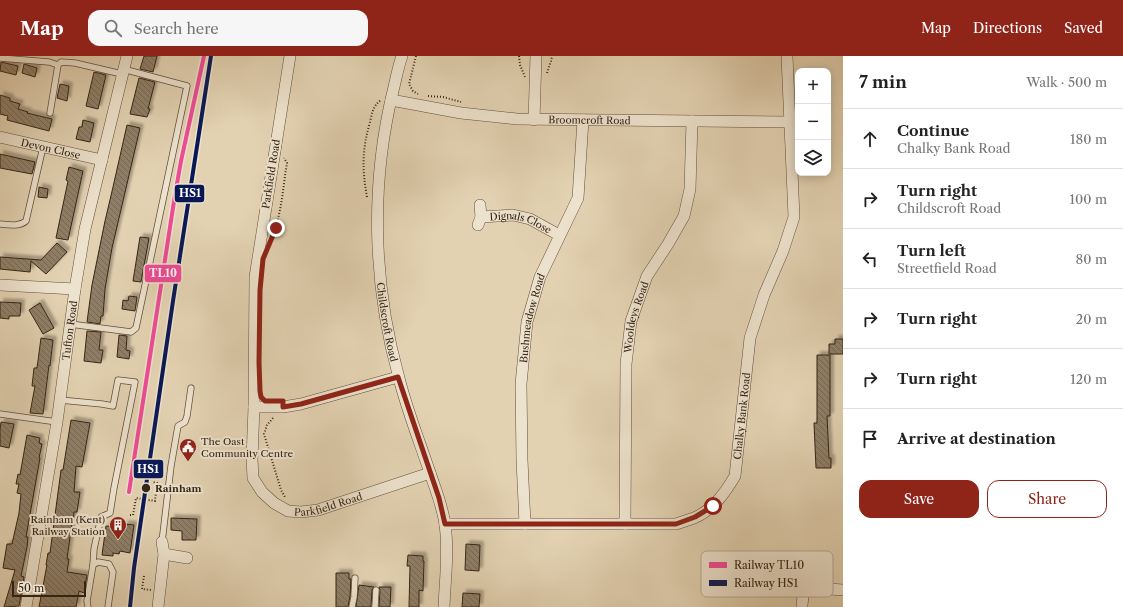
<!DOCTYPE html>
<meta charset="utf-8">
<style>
body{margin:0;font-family:"Libre Caslon Text",serif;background:#f6f6f6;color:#222}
.controls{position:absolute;right:12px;top:12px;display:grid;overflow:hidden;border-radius:8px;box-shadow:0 2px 10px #0003}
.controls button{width:36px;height:36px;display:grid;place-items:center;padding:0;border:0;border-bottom:1px solid #e0e0e0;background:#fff;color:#222;font:20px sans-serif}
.scale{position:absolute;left:12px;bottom:10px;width:74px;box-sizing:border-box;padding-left:4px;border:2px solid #342516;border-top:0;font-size:11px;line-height:14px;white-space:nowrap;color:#342516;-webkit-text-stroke:3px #ede2cd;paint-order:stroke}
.stop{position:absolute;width:12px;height:12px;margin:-9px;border:3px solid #8f2418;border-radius:50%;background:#fff}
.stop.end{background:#8f2418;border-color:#fff;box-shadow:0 1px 4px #0008}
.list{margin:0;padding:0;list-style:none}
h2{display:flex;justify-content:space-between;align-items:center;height:52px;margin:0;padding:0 16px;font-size:17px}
h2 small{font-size:13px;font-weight:400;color:#767676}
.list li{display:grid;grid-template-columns:26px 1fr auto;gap:12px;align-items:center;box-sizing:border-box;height:60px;padding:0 16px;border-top:1px solid #e0e0e0}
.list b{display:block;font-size:15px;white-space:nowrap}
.list p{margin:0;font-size:13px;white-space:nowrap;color:#767676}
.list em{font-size:13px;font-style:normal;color:#767676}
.actions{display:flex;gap:8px;padding:12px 16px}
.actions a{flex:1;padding:9px 0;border:1px solid #8f2418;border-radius:12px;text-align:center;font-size:14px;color:#8f2418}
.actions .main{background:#8f2418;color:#fff}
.icon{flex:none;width:22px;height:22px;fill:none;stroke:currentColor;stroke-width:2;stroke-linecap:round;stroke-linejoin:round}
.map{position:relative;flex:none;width:843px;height:551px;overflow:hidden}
header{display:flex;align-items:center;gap:24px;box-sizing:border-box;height:56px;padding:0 20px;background:#8f2418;color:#fff}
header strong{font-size:19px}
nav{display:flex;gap:22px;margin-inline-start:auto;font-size:14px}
.search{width:280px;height:36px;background:#f6f6f6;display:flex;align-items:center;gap:10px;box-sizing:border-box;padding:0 14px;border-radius:12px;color:#767676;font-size:15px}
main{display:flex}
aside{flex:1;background:#fff}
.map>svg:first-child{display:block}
.building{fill:url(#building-back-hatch);stroke:#342516;filter:url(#shadow)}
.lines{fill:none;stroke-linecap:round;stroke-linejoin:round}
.lane-casing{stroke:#60503d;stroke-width:7}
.street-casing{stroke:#60503d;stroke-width:12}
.path{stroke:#342516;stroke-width:2;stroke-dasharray:1 2;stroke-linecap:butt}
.lane{stroke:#ede2cd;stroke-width:5.5}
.street{stroke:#ede2cd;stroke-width:11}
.rail-1-casing{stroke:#ede2cd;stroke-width:7}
.rail-2-casing{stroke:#ede2cd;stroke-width:7}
.rail-1{stroke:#ee4b95;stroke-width:4}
.rail-2{stroke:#091855;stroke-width:4}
.route{stroke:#8f2418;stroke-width:5}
.stop-dot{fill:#342516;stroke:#ede2cd;stroke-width:1.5}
.labels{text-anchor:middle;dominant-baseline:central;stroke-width:4;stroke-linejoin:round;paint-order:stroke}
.street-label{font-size:10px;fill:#342516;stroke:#ede2cd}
.poi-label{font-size:10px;fill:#342516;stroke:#ede2cd;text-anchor:start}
.stop-label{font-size:10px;font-weight:bold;fill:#342516;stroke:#ede2cd;text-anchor:start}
.key{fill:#ede2cd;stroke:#b6a996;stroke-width:1}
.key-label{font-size:11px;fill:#342516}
.line-badge{stroke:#ede2cd;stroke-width:1.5}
.badge-label{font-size:11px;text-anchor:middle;font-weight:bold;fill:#fff}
</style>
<header>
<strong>Map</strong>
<div class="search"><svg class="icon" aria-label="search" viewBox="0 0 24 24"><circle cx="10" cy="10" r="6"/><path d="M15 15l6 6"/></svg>Search here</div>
<nav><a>Map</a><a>Directions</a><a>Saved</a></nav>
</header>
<main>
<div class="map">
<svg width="843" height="551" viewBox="0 0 843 551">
<defs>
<pattern id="building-back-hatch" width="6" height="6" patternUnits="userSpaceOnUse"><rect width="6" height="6" fill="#8f7f67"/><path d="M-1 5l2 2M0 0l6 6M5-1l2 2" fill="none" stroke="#766854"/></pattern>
<filter id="shadow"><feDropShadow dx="3.5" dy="-3.5" stdDeviation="1" flood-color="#0004"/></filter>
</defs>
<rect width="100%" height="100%" fill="#e3d2b2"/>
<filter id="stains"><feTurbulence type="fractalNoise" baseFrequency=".005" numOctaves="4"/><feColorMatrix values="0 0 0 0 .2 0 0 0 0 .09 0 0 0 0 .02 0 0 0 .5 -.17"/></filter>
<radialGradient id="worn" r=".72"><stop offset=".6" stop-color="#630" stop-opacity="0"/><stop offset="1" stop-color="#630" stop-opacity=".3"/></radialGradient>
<g class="building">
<path d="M144 0H157L153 16 140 13Z"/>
<path d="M1 6 18 10 16 19 0 15Z"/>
<path d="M24 8 37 12 35 21 22 17Z"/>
<path d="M94 16 106 19 98 53 86 50Z"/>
<path d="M139 22 155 26 148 53H150L147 61 130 58Z"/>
<path d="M60 28 69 30 67 45 57 42Z"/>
<path d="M0 39 10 42V45L20 48 18 53 28 56 27 57 52 63 49 75 7 64 8 60 0 58Z"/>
<path d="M83 64 94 67 90 86 76 83 79 71H82Z"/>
<path d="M127 69 140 72 112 192 105 233 103 260H101L100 268 87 266 92 229 105 165 113 131Z"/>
<path d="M0 98 35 106 32 118 0 112Z"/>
<path d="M69 111 83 115 68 184 56 182 68 125 66 124Z"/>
<path d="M39 131 48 133 47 142 38 141Z"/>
<path d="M140 181 149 182 141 226 133 225Z"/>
<path d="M57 187 67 196 46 218 31 205 30 216 0 213V201L41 204Z"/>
<path d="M129 240 137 241 135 255 122 253 123 244 128 245Z"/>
<path d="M0 246 21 247 20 260H9V263L0 262Z"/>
<path d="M40 247 54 272 43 278 29 254Z"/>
<path d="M87 275 101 276 99 294H103L101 307 84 305Z"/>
<path d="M119 279 127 280 126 294 130 295 129 303 117 301Z"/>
<path d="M41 282 53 284 50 310 49 309 43 358 30 357 35 330H32L34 312H37Z"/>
<path d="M835 283H843V298H829V288H835Z"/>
<path d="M817 299H830V360H827L829 402H831V412H816L814 367H817Z"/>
<path d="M71 364 90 367 82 411 76 410 74 436H80L77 456H74L73 467H72L67 503H69L67 516 87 519 84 537 79 535 76 551H39L47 509H46L48 497H50L61 414H63Z"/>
<path d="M1 366 14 368 9 392 0 390V374Z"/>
<path d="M27 379 40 382 39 387 42 388 39 402H40L26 481H28L27 491 21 520 24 521 19 550 4 551 15 514 3 512 7 488H12L19 457 21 438 17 437 19 428H16L18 418 20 419Z"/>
<path d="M171 462 197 463 196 484H182V475L171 474Z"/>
<path d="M125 468 134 469 130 497 120 495 119 498 113 497V500L102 499 106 470 124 472Z"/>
<path d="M466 488 480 489 479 515 465 514Z"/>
<path d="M408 499 423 500V505H424L423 535 419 534V551H409L410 510H407Z"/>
<path d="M336 517H349V523H351L350 540 348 551H336Z"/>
<path d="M359 529 374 531 372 534 371 551H356Z"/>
<path d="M379 531H391L390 551H379L380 534Z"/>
<path d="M463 537 480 538 479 551H462Z"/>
</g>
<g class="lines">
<defs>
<g id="lane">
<path d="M0 2 49 6 58 9"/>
<path d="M50 57 58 9 61 6 75 7 122 18"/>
<path d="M0 168C9 169 19 171 26 165L43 91"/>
<path d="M70 268 131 276 136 272 187 30 123 13"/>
<path d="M60 344 102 348 113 350 118 324 135 326 114 432 110 457 101 461 94 493 93 509"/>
<path d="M0 358 57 366"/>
<path d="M162 486 171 410 178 370 185 366 187 360 191 332"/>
<path d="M88 551 87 545 93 509 98 506 109 508 113 516 108 551"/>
<path d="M352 551 354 541 355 522"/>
<path d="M375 551 376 534"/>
</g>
<g id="street">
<path id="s1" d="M290 0 255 221 254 351 252 403 253 422 262 436 274 447 288 455 301 456 318 454 430 417"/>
<path id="s2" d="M402 0C398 11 396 23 393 35 370 130 373 229 399 322 407 354 419 384 429 414 435 432 443 451 445 469 449 495 445 525 444 551"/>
<path id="s3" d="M391 44 461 57 517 63 789 66"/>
<path d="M534 64 536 0"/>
<path id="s4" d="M0 81 102 104"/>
<path id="s5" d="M481 161 513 159 530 163 559 179"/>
<path d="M478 169 481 161 480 149"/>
<path d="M0 229 75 233"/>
<path d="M254 351H283L301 348 398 321"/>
<path id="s6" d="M445 468H676C682 466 688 464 694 462 713 454 725 437 735 420L750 282 764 239 783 195 794 161 787 0"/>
<path id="s7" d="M525 468 522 404 521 328 527 266 540 221 578 142 583 64"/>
<path id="s8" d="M625 468 626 308 631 265 647 220 668 188 684 160 690 133 692 65"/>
<path d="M164 498 187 502"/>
<path d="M802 549 804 531 843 534"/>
<path id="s9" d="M26 551 57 366 75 233 85 173 127 0"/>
<path d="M158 551 164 498 162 486"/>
</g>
</defs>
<use href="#lane" class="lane-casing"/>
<use href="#street" class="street-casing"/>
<g class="path">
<path d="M416 0 409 28 413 35 418 38"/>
<path d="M519 0 520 9 525 21"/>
<path d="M547 17 551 5 552 0"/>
<path d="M428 40 443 41 461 46"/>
<path d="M367 141C362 113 362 94 370 66 372 57 373 50 381 44"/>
<path d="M273 178C282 156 283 130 287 107L284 102"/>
<path d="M273 362 267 369 264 378 281 434 285 441"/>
<path d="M130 459H133L136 442 155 445 157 427 152 426"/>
<path d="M144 520 142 533 151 534"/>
</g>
<use href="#lane" class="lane"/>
<use href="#street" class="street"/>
<defs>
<path id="rail-1" d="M129 436 175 139 181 105 204 0"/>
<path id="rail-2" d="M130 551 134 512 173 245 211 0"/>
</defs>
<use href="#rail-1" class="rail-1-casing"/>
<use href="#rail-2" class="rail-2-casing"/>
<use href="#rail-1" class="rail-1"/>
<use href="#rail-2" class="rail-2"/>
</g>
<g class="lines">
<path class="route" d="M276 172 263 203 260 234 259 306 260 335 261 341 265 345H283V351L301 348 398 321 439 442 445 468H676L695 461 713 450"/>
</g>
<defs>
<symbol id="civic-pin" viewBox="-11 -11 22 30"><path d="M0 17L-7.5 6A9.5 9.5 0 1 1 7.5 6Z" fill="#8f2418" stroke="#ede2cd"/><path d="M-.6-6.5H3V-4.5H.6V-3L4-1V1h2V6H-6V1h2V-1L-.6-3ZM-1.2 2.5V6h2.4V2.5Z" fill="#fff"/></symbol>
<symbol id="building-pin" viewBox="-11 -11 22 30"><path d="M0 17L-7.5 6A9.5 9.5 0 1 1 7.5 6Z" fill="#8f2418" stroke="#ede2cd"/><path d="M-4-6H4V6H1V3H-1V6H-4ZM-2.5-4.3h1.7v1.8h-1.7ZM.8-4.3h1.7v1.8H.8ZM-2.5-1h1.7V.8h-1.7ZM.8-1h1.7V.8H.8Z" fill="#fff"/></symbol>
</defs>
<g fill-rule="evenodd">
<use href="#civic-pin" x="178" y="381" width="20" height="27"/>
<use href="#building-pin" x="108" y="459" width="20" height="27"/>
</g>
<circle class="stop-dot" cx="146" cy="432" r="5"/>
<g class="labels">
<g class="street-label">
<text stroke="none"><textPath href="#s3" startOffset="200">Broomcroft Road</textPath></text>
<text stroke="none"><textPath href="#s4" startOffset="52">Devon Close</textPath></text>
<text transform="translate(271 118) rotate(-81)">Parkfield Road</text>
<text stroke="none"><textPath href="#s5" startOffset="41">Dignals Close</textPath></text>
<text stroke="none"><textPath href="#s8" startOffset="208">Wooldeys Road</textPath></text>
<text stroke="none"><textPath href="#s7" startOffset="207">Bushmeadow Road</textPath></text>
<text stroke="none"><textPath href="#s2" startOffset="269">Childscroft Road</textPath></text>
<text stroke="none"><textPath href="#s9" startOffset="280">Tufton Road</textPath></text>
<text stroke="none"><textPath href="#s6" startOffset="370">Chalky Bank Road</textPath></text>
<text stroke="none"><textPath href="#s1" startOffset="515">Parkfield Road</textPath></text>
</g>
<g class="poi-label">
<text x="201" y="385">The Oast<tspan x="201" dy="12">Community Centre</tspan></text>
<text x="105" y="463" text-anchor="end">Rainham (Kent)<tspan x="105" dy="12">Railway Station</tspan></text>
</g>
<g class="stop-label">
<text x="155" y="432">Rainham</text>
</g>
</g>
<rect x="701" y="495" width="132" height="46" rx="6" class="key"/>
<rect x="709" y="506" width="18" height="6" fill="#ee4b95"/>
<rect x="709" y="524" width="18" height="6" fill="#091855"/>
<g class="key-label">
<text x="734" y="513">Railway TL10</text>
<text x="734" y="531">Railway HS1</text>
</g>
<g class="line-badge">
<rect x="174" y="128" width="31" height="19" rx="4" fill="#091855"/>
<rect x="144" y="208" width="38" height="19" rx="4" fill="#ee4b95"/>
<rect x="133" y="403" width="31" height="20" rx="4" fill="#091855"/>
</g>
<g class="badge-label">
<text x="190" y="141">HS1</text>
<text x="163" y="221">TL10</text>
<text x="148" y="417">HS1</text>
</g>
<rect width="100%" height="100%" filter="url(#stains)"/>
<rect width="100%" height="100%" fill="url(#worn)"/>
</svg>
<div class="controls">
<button>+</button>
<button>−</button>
<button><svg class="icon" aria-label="layers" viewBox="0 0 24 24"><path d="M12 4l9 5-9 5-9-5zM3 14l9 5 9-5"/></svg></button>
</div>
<div class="scale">50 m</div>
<div class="stop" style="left:713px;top:450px"></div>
<div class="stop end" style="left:276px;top:172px"></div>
</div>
<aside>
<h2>7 min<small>Walk · 500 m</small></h2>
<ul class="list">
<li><svg class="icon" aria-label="ahead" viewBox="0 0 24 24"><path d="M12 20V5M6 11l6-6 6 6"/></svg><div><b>Continue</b><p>Chalky Bank Road</p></div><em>180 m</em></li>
<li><svg class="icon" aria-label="right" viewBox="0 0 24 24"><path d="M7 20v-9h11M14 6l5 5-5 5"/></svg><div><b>Turn right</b><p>Childscroft Road</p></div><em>100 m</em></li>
<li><svg class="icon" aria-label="left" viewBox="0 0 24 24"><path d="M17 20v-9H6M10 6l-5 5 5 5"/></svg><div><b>Turn left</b><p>Streetfield Road</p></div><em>80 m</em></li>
<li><svg class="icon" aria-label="right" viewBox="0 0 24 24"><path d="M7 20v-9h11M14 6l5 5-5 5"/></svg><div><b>Turn right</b></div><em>20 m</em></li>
<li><svg class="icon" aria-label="right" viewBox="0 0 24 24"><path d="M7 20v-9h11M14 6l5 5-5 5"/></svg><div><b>Turn right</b></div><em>120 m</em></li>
<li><svg class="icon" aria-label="arrive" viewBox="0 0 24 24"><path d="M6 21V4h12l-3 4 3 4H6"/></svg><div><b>Arrive at destination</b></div></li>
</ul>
<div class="actions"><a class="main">Save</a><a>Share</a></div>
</aside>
</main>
